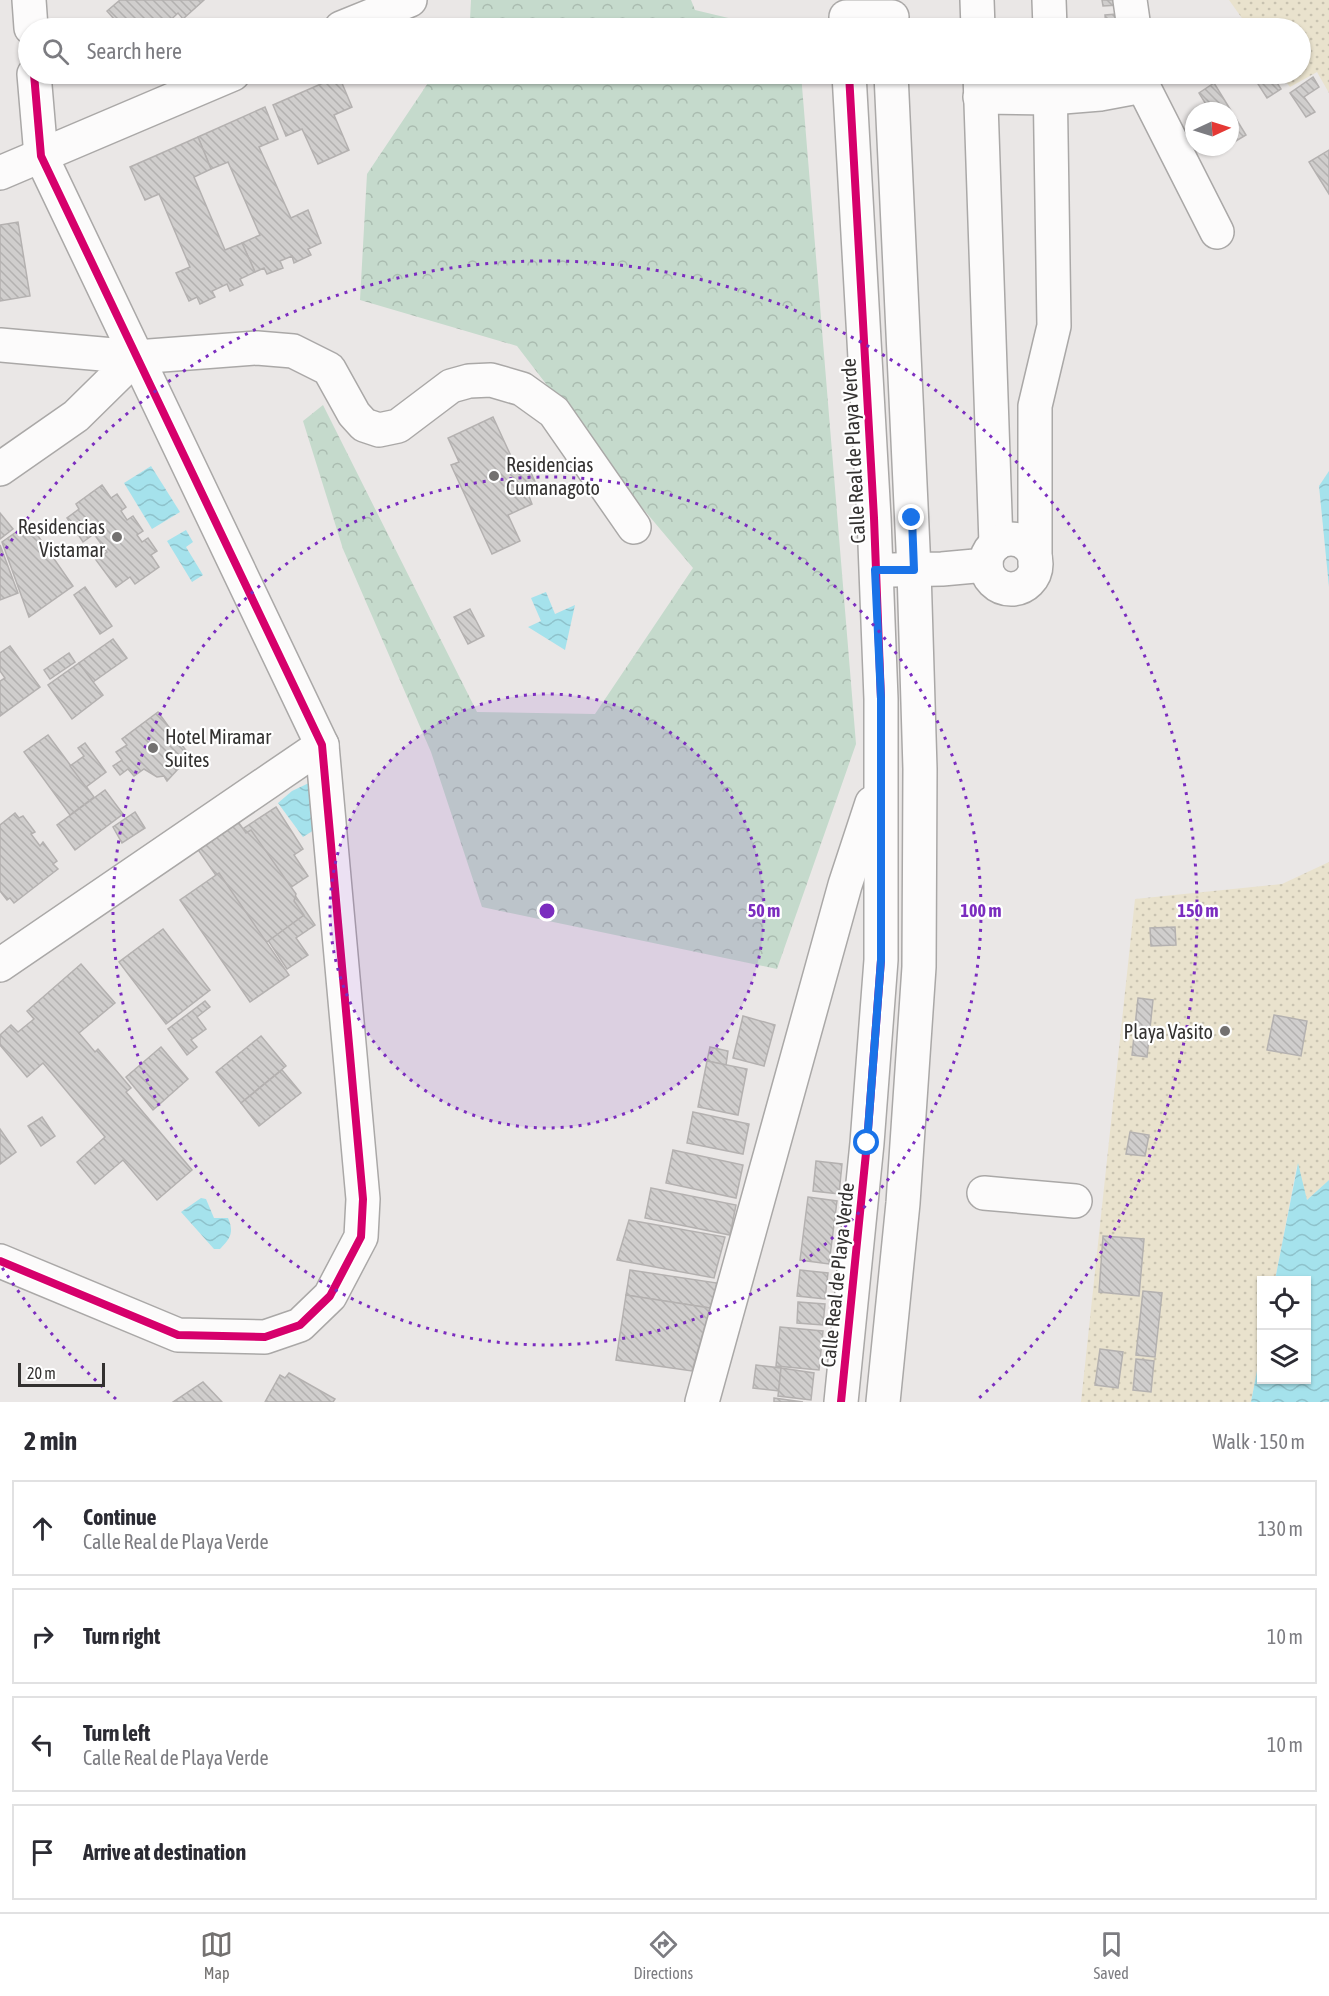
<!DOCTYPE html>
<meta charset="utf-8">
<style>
body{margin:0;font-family:"Asap Condensed",sans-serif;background:#f7f7f7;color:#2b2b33}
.controls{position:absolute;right:18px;bottom:18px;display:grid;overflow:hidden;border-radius:0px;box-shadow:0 2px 4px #0004}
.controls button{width:54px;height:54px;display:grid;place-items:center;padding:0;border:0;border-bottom:2px solid #e1e1e2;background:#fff;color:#2b2b33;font:30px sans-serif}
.compass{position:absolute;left:1185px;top:102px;width:54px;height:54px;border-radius:50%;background:#fff;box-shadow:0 2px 4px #0004;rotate:86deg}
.scale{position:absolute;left:18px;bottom:15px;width:87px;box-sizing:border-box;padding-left:6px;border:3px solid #333130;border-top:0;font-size:16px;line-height:21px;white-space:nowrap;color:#333130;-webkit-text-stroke:4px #fff;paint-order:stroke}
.stop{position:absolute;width:18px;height:18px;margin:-14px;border:4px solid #1a73e8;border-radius:50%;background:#fff}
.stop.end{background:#1a73e8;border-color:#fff;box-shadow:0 2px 6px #0008}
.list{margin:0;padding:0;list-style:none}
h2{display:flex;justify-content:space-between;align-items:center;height:78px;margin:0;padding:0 24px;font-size:26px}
h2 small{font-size:20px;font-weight:400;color:#7c7c81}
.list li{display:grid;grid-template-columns:39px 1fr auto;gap:18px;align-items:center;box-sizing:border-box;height:96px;margin:0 12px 12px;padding:0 12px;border:2px solid #e1e1e2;border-radius:0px}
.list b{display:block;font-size:22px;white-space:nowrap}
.list p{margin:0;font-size:20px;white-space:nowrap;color:#7c7c81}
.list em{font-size:20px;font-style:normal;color:#7c7c81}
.icon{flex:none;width:33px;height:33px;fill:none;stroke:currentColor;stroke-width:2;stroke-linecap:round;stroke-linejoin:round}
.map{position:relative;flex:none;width:1329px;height:1402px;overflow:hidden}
.search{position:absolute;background:#fff;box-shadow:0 2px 4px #0004;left:18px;right:18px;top:18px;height:66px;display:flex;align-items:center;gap:15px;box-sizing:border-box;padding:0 21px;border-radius:33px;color:#7c7c81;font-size:22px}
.sheet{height:510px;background:#fff}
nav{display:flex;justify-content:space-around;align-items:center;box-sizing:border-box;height:84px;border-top:2px solid #e1e1e2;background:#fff;font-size:16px;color:#7c7c81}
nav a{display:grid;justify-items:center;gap:3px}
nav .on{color:#737170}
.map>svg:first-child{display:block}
.forest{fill:url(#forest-crowns)}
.sand{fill:url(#sand-dots)}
.water{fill:url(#water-waves)}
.building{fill:url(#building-back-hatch);stroke:#b4b1b0;stroke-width:1.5}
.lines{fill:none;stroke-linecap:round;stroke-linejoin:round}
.minor-casing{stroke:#aaa8a7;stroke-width:36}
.minor{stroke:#fcfbfb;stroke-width:33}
.cycleway-casing{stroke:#fff;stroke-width:11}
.cycleway{stroke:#d6006c;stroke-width:8}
.route{stroke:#1a73e8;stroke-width:8}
.ring{fill:none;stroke:#7b2cbf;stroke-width:3;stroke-dasharray:3 6}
.poi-dot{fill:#737170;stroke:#fff;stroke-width:2}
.labels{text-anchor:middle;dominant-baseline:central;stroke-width:4.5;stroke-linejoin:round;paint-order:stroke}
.street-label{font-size:20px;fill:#333130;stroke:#fff}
.poi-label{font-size:20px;fill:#333130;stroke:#fff;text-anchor:start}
.centre{fill:#7b2cbf;stroke:#fff;stroke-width:3}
.ring-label{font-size:18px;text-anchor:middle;font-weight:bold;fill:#7b2cbf;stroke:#fff;stroke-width:4.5;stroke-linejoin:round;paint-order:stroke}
</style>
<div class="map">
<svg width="1329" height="1402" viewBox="0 0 1329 1402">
<defs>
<pattern id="forest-crowns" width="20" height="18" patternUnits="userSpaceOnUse" patternTransform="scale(1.5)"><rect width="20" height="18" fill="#c5dacc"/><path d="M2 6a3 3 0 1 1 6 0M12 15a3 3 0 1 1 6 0" fill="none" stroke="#aabcb0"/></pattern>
<pattern id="sand-dots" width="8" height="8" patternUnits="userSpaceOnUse" patternTransform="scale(1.5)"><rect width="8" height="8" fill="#e9e2cd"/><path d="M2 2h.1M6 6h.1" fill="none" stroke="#c8c2b0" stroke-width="1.8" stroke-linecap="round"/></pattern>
<pattern id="water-waves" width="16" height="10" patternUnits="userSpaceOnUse" patternTransform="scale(1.5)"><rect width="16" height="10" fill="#a5e2ec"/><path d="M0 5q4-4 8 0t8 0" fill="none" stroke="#8ec2cb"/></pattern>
<pattern id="building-back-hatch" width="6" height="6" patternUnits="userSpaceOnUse" patternTransform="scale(1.5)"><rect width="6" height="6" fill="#d0cecd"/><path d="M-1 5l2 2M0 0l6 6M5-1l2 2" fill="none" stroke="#b3b1b0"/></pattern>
</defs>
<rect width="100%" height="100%" fill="#eae7e6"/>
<g class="forest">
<path d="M471 0H691L695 10 770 28H464L470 20Z"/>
<path d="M434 74H801L856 744 777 969 482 907 431 752 343 549 303 421 323 405 477 712 595 714 693 568 628 491 517 346 360 300 367 174Z"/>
</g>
<g class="sand">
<path d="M1229 0H1329V93L1317 72 1290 87 1280 74H1300V28H1249Z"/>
<path d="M1329 862V1180L1307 1200 1297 1165 1275 1280H1262L1261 1350 1251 1402H1081L1135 899 1282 884Z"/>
</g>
<g class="water">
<path d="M151 466 180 512 152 529 124 483Z"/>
<path d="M1329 471V587L1319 486Z"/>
<path d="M186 530 193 542 186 547 203 575 192 582 167 541Z"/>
<path d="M546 592 555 614 575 605 565 650 528 627 541 621 531 598Z"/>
<path d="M311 782 314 830 303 837 278 803 292 791Z"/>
<path d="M1298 1163 1307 1200 1329 1180V1402H1251L1261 1350 1262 1380H1306V1280H1275Z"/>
<path d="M201 1198 206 1199 214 1218H228C234 1232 231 1238 220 1249H214L181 1212Z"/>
</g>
<g class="building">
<path d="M120 0H204L183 19 178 13 162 28 155 27 153 28H122L107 11Z"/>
<path d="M1102 0H1118L1119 5 1103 6Z"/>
<path d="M1129 13 1130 28H1106L1105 15Z"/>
<path d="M1272 75 1281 89 1267 98 1258 84Z"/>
<path d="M339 76 352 107 334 115 349 150 318 164 302 129 286 136 273 105Z"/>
<path d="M1313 77 1319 87 1304 97 1315 112 1306 117 1290 93Z"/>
<path d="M1214 83 1246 135 1231 144 1230 111H1210L1199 93Z"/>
<path d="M265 107 278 139 259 147 291 218 308 210 321 243 308 249 311 255 294 263 292 256 280 261 283 268 267 274 264 268 255 272 242 243 260 235 228 162 211 169 198 137Z"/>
<path d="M198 137 211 169 194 177 225 250 242 243 255 272 240 279 243 285 230 291 227 284 212 291 215 297 200 304 197 297 189 301 176 273 190 267 159 194 145 200 130 167Z"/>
<path d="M1329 150V194L1309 162Z"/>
<path d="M18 222 30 296 0 301V225Z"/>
<path d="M493 417 516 467 526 462 537 486 527 491 532 504 508 515 520 541 492 554 451 465 459 462 448 438Z"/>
<path d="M102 485 111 498 117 494 126 507 121 511 127 520 133 516 143 531 137 535 142 542 148 538 157 551 151 555 159 567 135 584 130 577 116 587 96 560 107 552 94 534 83 542 67 518 79 509 76 504Z"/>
<path d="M0 513 13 529 0 539Z"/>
<path d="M29 523 73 586 29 617 2 542Z"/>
<path d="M0 545 18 593 0 600Z"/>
<path d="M85 587 112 626 100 634 74 595Z"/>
<path d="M470 609 484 636 468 644 454 617Z"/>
<path d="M113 639 127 658 93 682 79 663Z"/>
<path d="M10 646 40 687 0 716V681L5 678 0 671V653Z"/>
<path d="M69 653 75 662 50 679 44 670Z"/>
<path d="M79 663 103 695 72 719 48 685Z"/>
<path d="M158 712 190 756 167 781 164 776 157 777 144 769 134 776 128 769 120 775 113 766 122 760 116 752 127 745 122 739Z"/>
<path d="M48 735 94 797 70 815 24 752Z"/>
<path d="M85 743 106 772 86 787 70 766 84 756 78 748Z"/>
<path d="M105 790 123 814 75 850 57 825Z"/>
<path d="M276 807 303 849 294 855 308 876 290 888 315 925 296 938 308 955 287 969 209 851Z"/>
<path d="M135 812 145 828 122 843 113 827Z"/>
<path d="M15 813 19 818 23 816 35 832 31 834 40 846 43 842 57 861 53 864 58 869 14 903 10 898 7 900 0 891V825Z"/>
<path d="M234 816 246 833 251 830 296 894 294 901 304 915 264 944 194 844Z"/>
<path d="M219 873 289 975 250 1002 180 900Z"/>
<path d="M1175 927 1176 945 1151 946 1150 928Z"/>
<path d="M163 929 210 990 166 1024 119 962Z"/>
<path d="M81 964 115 1003 79 1033 95 1052 98 1049 131 1088 126 1092 192 1170 157 1200 123 1160 95 1184 77 1162 105 1137 43 1063 27 1077 0 1045V1035L11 1025 18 1032 34 1019 27 1011Z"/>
<path d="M1138 998 1153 1000 1147 1057 1132 1055Z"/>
<path d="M205 1001 210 1007 197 1017 206 1029 191 1040 197 1047 187 1055 168 1029Z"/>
<path d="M1274 1015 1307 1021 1301 1056 1267 1050Z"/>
<path d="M743 1016 775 1025 764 1066 733 1058Z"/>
<path d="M261 1036 286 1066 241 1103 216 1072Z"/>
<path d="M161 1047 188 1079 153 1110 126 1077Z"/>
<path d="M710 1047 728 1051 726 1065 707 1061Z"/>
<path d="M707 1061 747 1069 738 1115 698 1107Z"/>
<path d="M282 1070 301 1093 259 1126 241 1103Z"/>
<path d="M693 1112 749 1124 743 1154 687 1143Z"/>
<path d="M42 1117 55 1136 41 1146 28 1126Z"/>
<path d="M0 1129 16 1152 0 1164Z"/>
<path d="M1130 1132 1149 1135 1145 1156 1126 1154Z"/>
<path d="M673 1150 743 1165 736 1198 666 1183Z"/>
<path d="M816 1161 842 1164 839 1194 813 1191Z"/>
<path d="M651 1188 736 1205 730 1235 645 1218Z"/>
<path d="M808 1197 837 1201 829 1264 800 1260Z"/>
<path d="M629 1220 725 1237 714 1278 617 1260Z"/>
<path d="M1103 1236 1144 1239 1139 1296 1099 1292Z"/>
<path d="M630 1270 717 1283 710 1308 626 1295Z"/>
<path d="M800 1270 828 1273 825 1299 797 1296Z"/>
<path d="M1143 1291 1162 1293 1155 1357 1136 1355Z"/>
<path d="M626 1295 710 1308 692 1371 616 1360Z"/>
<path d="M798 1302 825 1304 823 1325 797 1323Z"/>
<path d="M780 1327 823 1331 819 1370 776 1366Z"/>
<path d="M1100 1349 1123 1352 1118 1388 1095 1385Z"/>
<path d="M1136 1359 1154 1361 1151 1392 1133 1390Z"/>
<path d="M756 1365 781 1368 779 1391 753 1388Z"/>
<path d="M781 1368 814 1373 811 1400 778 1396Z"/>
<path d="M289 1373 335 1399 333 1402H265L280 1375 285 1378Z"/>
<path d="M203 1382 222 1402H173Z"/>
<path d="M774 1398 803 1402H774Z"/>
</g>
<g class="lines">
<defs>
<g id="minor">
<path d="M29 0 31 28"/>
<path d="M977 0 978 28"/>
<path d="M1049 0 1050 28"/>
<path d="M1130 0 1134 28"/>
<path d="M846 17H892"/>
<path d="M341 28 410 0"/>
<path d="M980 74 996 544"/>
<path d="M1141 74 1143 86 1217 232"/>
<path d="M980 97 1051 98 1100 94 1143 86"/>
<path d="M0 173 233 74"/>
<path d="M0 345 136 357 76 416 0 469"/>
<path d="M136 357 257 348 293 351 329 369 354 414 364 425 379 430 398 426 451 386 469 381 491 380 522 389 554 412 634 527"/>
<circle cx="1011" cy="564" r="25"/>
<path d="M1035 564V406L1054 326 1050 74"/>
<path d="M892 570 942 569 986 565"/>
<path d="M0 965 322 745"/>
<path d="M984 1193 1075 1201"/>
<path d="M0 1261 178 1335 265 1337 300 1325 330 1296 361 1237 363 1199 322 745 41 156 34 74"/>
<path d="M702 1402 845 885 872 803"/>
<path d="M841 1402 867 1143 881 960V699L874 518 849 74"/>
<path d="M883 1402 903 1203 919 967 920 769 914 570 891 74"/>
</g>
</defs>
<use href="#minor" class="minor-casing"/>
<use href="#minor" class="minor"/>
<defs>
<g id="cycleway">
<path d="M0 1261 178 1335 265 1337 300 1325 330 1296 361 1237 363 1199 322 745 41 156 34 74"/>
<path d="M841 1402 867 1143 881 960V699L874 518 849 74"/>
</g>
</defs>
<use href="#cycleway" class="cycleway-casing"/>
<use href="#cycleway" class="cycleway"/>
</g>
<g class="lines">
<path class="route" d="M867 1143 881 960V699L875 570H914L912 518"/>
</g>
<circle cx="547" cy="911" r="217" fill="#7b2cbf" fill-opacity=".12"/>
<g class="ring">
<circle cx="547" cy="911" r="217"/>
<circle cx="547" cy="911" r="434"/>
<path d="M116 1399A651 651 0 0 1 1 1266M1 556A651 651 0 1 1 978 1399"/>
</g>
<g class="poi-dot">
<circle cx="494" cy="476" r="6"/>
<circle cx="117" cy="537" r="6"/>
<circle cx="153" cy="748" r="6"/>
<circle cx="1225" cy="1031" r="6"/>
</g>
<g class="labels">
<g class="street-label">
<text transform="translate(853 451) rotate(-93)">Calle Real de Playa Verde</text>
<text transform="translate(837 1275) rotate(-84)">Calle Real de Playa Verde</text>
</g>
<g class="poi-label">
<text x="506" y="464">Residencias<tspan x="506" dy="23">Cumanagoto</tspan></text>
<text x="105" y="526" text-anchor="end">Residencias<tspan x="105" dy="23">Vistamar</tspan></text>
<text x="165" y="736">Hotel Miramar<tspan x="165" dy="23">Suites</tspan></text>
<text x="1213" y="1031" text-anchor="end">Playa Vasito</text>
</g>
</g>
<circle cx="547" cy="911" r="9" class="centre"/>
<g class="ring-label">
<text x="764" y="917">50 m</text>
<text x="981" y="917">100 m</text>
<text x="1198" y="917">150 m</text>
</g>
</svg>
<div class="controls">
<button><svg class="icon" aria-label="locate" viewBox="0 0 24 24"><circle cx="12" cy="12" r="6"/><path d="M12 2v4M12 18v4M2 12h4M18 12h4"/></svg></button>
<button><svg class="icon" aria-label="layers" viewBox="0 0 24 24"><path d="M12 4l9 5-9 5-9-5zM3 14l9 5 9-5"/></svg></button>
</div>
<svg class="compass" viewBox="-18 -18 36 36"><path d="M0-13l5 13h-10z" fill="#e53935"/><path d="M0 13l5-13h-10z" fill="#7c7c81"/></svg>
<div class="scale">20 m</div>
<div class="stop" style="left:867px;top:1143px"></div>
<div class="stop end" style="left:912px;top:518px"></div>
<div class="search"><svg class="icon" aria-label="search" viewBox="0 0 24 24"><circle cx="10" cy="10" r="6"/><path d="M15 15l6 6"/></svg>Search here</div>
</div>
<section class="sheet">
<h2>2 min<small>Walk · 150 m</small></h2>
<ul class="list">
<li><svg class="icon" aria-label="ahead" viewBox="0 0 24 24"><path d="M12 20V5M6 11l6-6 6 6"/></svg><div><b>Continue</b><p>Calle Real de Playa Verde</p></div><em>130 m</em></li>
<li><svg class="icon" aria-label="right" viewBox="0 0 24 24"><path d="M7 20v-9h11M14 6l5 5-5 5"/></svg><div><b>Turn right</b></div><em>10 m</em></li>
<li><svg class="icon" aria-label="left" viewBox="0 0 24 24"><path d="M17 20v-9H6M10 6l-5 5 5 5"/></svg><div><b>Turn left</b><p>Calle Real de Playa Verde</p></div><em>10 m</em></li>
<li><svg class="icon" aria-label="arrive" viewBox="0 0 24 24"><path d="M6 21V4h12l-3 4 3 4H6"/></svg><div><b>Arrive at destination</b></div></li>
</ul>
</section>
<nav>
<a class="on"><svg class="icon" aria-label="map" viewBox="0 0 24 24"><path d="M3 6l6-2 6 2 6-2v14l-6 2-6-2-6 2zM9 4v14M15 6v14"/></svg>Map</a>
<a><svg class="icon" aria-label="directions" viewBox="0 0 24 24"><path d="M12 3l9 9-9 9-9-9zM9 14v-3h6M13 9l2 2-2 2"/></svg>Directions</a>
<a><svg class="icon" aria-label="saved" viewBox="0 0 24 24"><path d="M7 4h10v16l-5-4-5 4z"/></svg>Saved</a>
</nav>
